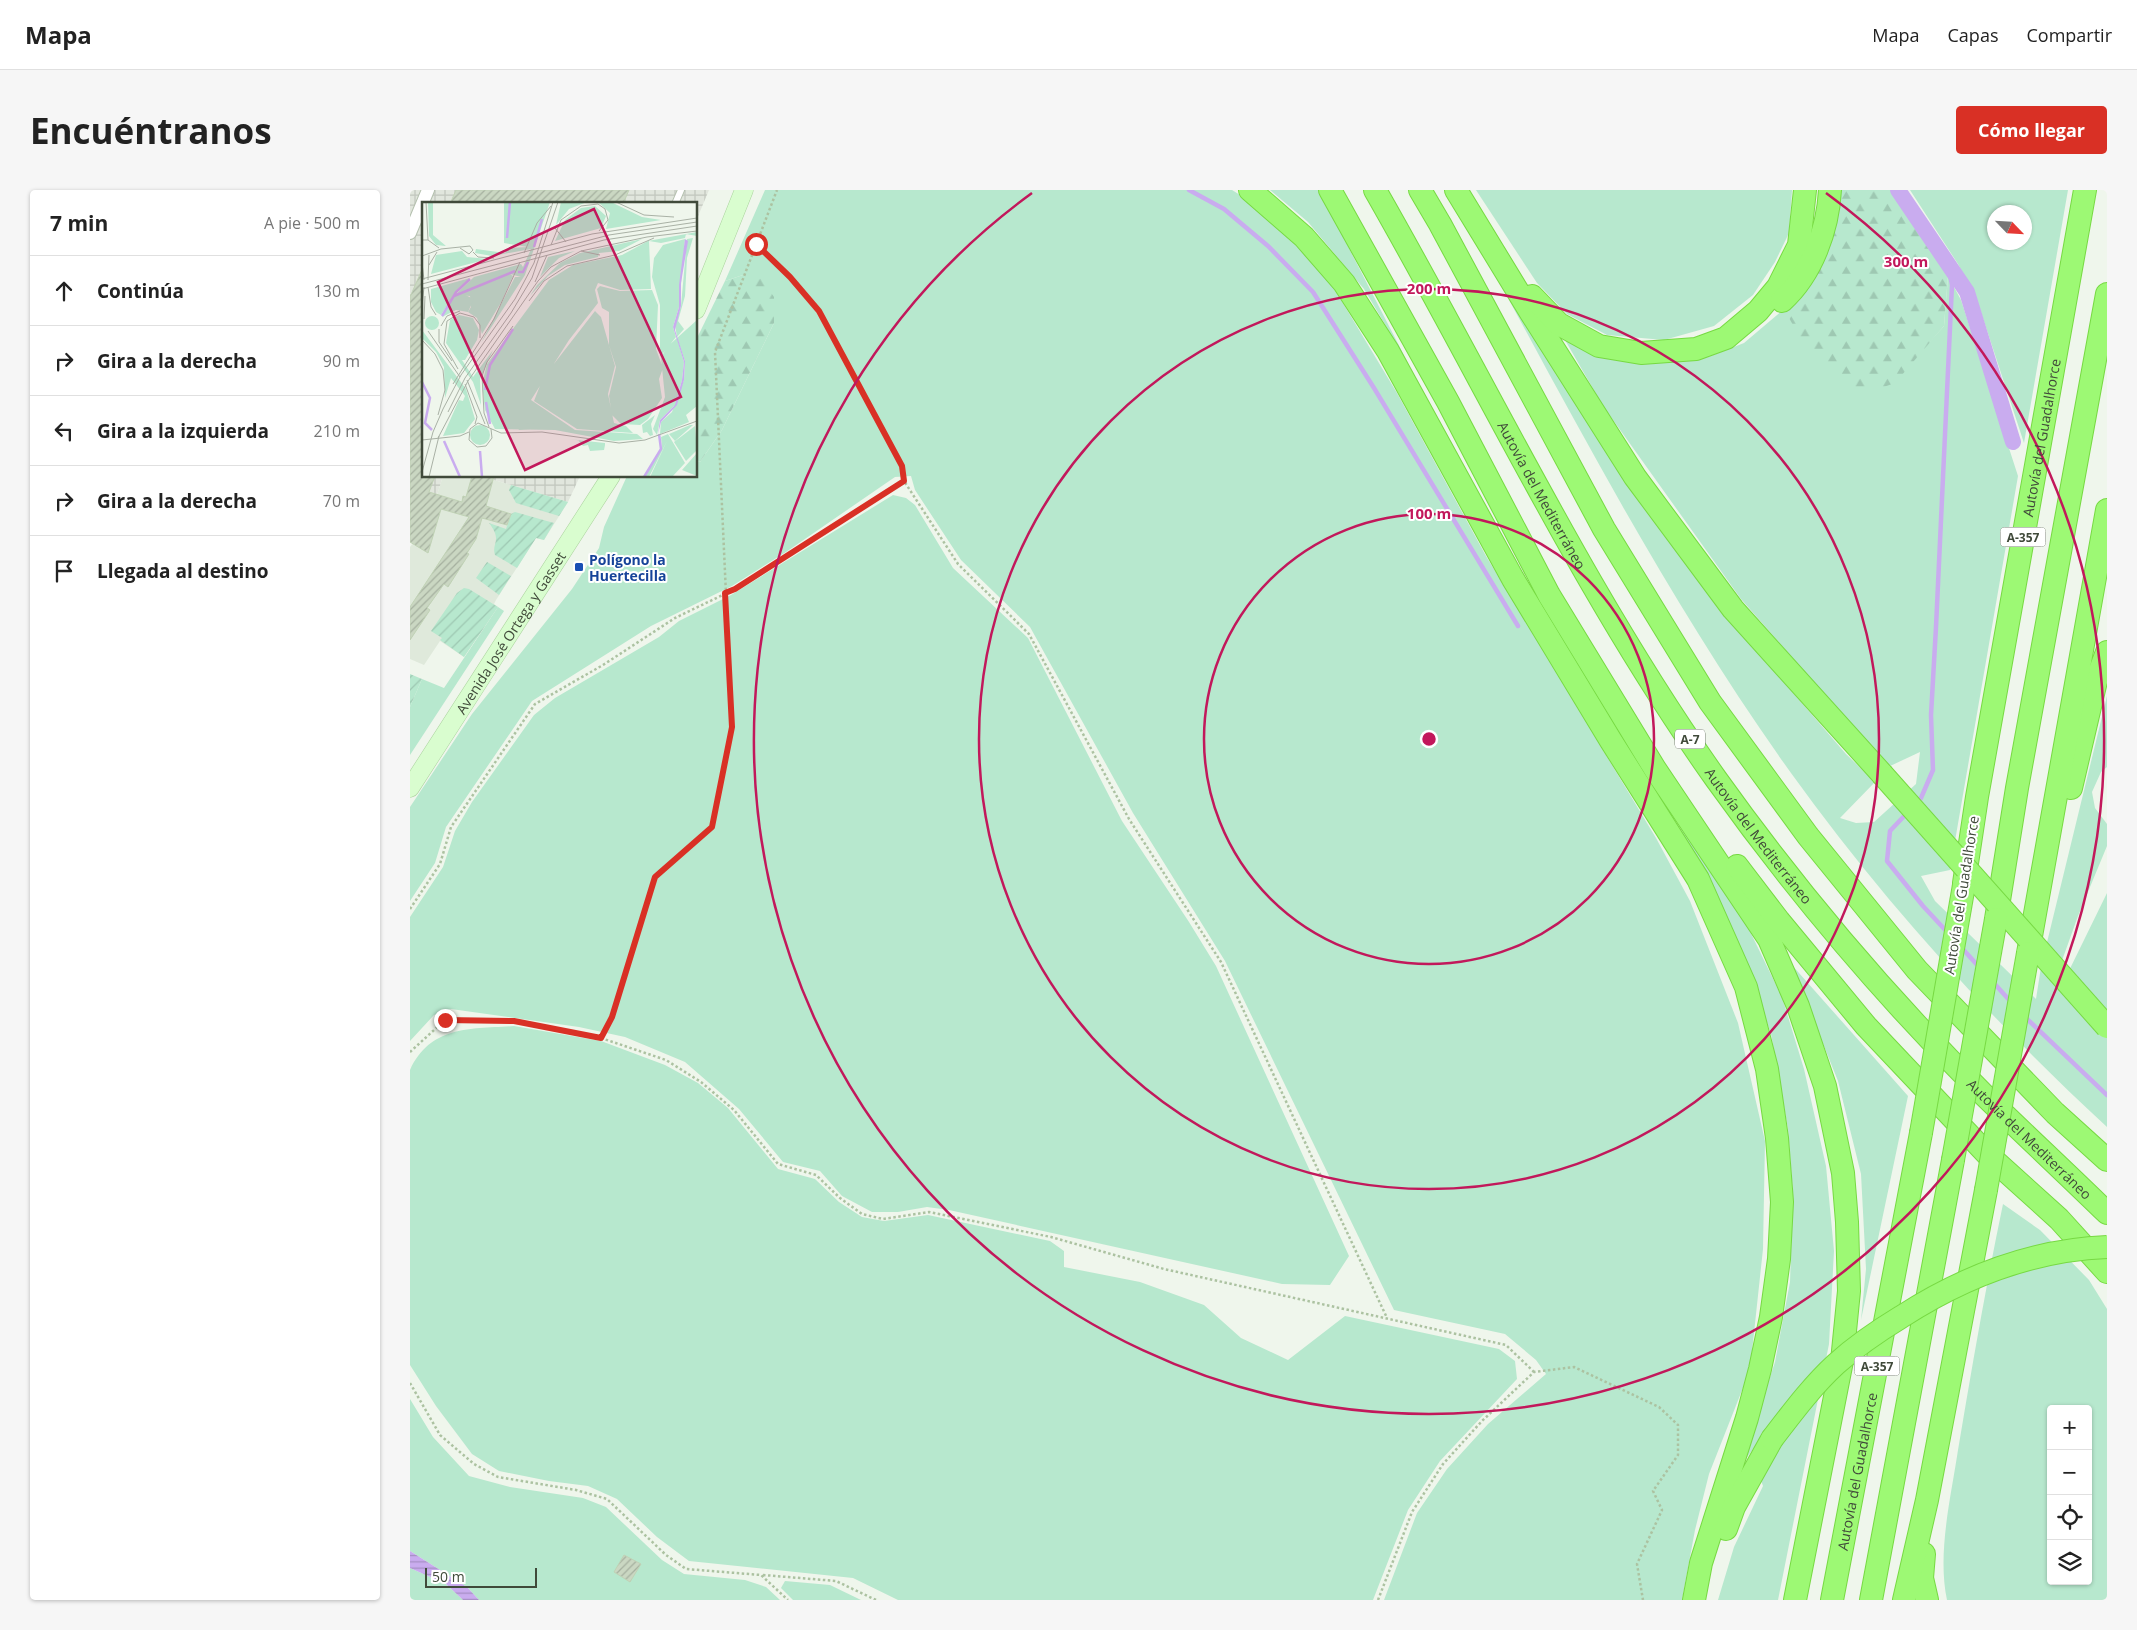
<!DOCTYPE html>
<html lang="es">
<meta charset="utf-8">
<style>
body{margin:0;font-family:"Open Sans",sans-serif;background:#f6f6f6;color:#222}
.controls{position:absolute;right:15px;bottom:15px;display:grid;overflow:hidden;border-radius:5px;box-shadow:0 1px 4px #0004}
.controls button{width:45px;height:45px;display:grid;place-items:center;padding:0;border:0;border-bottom:1px solid #e0e0e0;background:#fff;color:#222;font:25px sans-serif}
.compass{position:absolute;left:1577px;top:15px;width:45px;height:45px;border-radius:50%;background:#fff;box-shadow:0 1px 4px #0004;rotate:115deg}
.scale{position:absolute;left:15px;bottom:12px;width:112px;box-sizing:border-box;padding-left:5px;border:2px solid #404a3a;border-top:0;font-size:14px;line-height:18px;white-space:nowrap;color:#404a3a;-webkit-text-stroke:4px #fff;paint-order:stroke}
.stop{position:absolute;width:15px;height:15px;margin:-11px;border:4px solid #d93025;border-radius:50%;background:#fff}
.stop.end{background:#d93025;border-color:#fff;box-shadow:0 1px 5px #0008}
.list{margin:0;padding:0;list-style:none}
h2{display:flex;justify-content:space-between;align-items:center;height:65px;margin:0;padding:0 20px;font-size:21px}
h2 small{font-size:16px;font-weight:400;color:#767676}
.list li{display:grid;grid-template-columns:32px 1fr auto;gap:15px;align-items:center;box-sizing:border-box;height:70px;padding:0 20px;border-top:1px solid #e0e0e0}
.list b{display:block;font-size:19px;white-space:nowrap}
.list em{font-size:16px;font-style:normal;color:#767676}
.icon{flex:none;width:28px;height:28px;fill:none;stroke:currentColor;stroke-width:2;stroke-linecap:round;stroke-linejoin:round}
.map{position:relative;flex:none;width:1697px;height:1410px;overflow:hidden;border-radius:5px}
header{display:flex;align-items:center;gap:30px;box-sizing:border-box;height:70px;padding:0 25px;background:#fff;border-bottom:1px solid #e0e0e0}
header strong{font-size:24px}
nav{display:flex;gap:28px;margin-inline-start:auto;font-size:18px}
.intro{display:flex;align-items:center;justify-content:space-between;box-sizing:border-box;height:120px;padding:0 30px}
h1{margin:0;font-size:35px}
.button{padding:12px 22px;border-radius:5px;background:#d93025;color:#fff;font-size:18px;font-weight:700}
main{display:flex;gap:30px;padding:0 30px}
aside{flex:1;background:#fff;border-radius:5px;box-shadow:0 1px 4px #0004}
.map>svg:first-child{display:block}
.residential{fill:#dfe9db}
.industrial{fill:url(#industrial-grid)}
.green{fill:#b7e8ce;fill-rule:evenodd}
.forest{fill:url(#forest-firs)}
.garden{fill:url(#garden-furrows)}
.water{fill:url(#water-rules)}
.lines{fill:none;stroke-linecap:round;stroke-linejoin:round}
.stream{stroke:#c9acef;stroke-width:4.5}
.canal{stroke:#c9acef;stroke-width:16}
.building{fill:url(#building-hatch);stroke:#c0d2b5}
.lane-casing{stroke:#b5c1af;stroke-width:8}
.street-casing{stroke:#b5c1af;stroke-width:14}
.secondary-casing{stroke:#abd39e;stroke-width:19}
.highway-casing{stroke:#77d943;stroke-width:24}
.path{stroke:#acc2a1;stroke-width:2.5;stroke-dasharray:2.5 2.5;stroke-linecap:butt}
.lane{stroke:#fff;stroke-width:6}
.street{stroke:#fff;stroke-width:12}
.secondary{stroke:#d9fdcf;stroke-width:18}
.highway{stroke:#9df974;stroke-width:22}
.highway-bridge-casing{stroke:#77d943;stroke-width:24;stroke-linecap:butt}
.highway-bridge{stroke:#9df974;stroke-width:22}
.route{stroke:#d93025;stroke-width:6}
.ring{fill:none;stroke:#c2185b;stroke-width:2.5}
.transit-dot{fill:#1a4fb4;stroke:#fff;stroke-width:2}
.labels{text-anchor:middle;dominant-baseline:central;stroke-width:4;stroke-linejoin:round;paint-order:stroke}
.shield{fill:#fff;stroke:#798075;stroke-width:1}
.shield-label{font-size:12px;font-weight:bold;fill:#404a3a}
.street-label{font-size:14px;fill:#404a3a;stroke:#fff}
.transit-label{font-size:14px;font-weight:bold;fill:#164399;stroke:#fff;text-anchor:start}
.inset-river{fill:none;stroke:#c9acef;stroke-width:2.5}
.inset-road{fill:none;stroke:#a9b1a5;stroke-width:1}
.view{fill:#c2185b;fill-opacity:0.15;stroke:#c2185b;stroke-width:2.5}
.inset-edge{fill:none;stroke:#404a3a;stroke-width:2.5}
.centre{fill:#c2185b;stroke:#fff;stroke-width:2.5}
.ring-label{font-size:15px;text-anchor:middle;font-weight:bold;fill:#c2185b;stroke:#fff;stroke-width:4;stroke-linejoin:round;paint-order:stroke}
</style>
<header>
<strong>Mapa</strong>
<nav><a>Mapa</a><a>Capas</a><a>Compartir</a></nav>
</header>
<div class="intro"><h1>Encuéntranos</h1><a class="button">Cómo llegar</a></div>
<main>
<aside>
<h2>7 min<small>A pie · 500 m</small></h2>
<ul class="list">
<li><svg class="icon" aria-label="ahead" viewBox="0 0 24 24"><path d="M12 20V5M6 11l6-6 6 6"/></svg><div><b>Continúa</b></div><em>130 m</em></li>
<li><svg class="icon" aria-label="right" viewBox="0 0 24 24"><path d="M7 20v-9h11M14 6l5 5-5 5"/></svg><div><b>Gira a la derecha</b></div><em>90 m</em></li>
<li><svg class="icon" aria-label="left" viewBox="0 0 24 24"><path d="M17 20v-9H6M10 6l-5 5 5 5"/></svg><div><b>Gira a la izquierda</b></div><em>210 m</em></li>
<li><svg class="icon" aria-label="right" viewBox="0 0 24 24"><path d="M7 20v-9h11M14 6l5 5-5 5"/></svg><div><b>Gira a la derecha</b></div><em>70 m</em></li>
<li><svg class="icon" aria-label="arrive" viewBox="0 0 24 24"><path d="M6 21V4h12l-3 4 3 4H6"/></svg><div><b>Llegada al destino</b></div></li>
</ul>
</aside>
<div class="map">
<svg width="1697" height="1410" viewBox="0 0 1697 1410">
<defs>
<pattern id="industrial-grid" width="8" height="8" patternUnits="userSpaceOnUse" patternTransform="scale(1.25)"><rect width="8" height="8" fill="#e1e6dd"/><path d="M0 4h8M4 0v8" fill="none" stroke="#c2c7be"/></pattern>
<pattern id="forest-firs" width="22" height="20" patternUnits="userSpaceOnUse" patternTransform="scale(1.25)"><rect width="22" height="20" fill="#b7e8ce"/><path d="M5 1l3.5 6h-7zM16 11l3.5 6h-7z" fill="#9ec8b2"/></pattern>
<pattern id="garden-furrows" width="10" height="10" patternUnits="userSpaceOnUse" patternTransform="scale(1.25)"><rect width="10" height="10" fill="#b7e8ce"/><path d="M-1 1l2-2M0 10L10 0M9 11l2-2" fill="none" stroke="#9ec8b2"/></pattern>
<pattern id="water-rules" width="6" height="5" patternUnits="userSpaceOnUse" patternTransform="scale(1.25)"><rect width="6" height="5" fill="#c9acef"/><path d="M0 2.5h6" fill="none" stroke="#a58ec3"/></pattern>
<pattern id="building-hatch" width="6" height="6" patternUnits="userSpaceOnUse" patternTransform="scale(1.25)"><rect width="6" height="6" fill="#cad7c2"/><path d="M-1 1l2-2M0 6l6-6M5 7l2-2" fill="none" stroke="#a5b09f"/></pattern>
</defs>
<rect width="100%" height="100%" fill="#eff6ec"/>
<path class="residential" d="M33 286H71L158 312 134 350 126 348 86 410 84 414 88 417 54 467 30 451 14 475 0 469V357L6 349 0 342 27 305Z"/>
<g class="industrial">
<path d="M0 0H299L286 31V14H14V286H33L27 305 0 342Z"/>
<path d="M71 286H170L158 312Z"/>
</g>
<g class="green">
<path d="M355 0H822L843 13 916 85 987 203 1076 366 1246 648 1280 711 1328 833 1355 951 1353 1059 1340 1180 1299 1284 1285 1340 1272 1410H974L1007 1323 1037 1279 1078 1234 1136 1184 1126 1170 1095 1144 984 1120 815 771 723 623 620 437 551 370 505 300 501 286 485 287 376 362 322 396 241 436 122 511 36 637 25 673 0 711V617L62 524 162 399 189 358 194 337 217 286H286V270L290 272 312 240 364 133 333 85 315 91Z"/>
<path d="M860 0H909L998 173 954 99 898 32Z"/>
<path d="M1066 0H1382V1L1379 43 1365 72 1343 105 1304 136 1254 150 1197 145 1157 124 1127 93Z"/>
<path d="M1500 0H1658L1614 253 1567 110 1548 74ZM1584 22H1614V52H1584Z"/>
<path d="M1538 86 1551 110 1608 286 1540 680 1511 686 1525 711 1626 809 1631 777 1697 506V577L1691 582 1682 602 1685 618 1697 634V656L1668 726 1645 790 1651 797 1697 703V937C1581 830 1473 711 1381 583 1273 432 1186 271 1098 108L1199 265 1319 429 1436 564 1465 592 1430 628 1446 633 1464 632 1506 594 1510 562 1478 577 1331 409 1193 216 1155 150 1206 169 1259 172 1298 167 1334 153 1374 119 1515 157 1534 136Z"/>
<path d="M483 305 496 308 505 315 543 378 618 448 712 631 779 732 806 776 939 1066 920 1095 872 1094 539 1020 517 1017 488 1022H462L432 1006 410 981 373 972 329 919 275 872 215 847 169 837 41 819 24 825 0 851V727L33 677 45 641 62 612 124 525 145 508 249 447 269 431 321 405Z"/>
<path d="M88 417 94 421 0 565V517L12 489 34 498Z"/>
<path d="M1270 638 1332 725 1372 807 1394 879 1416 976 1424 1061 1419 1154 1368 1410H1308L1324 1357 1353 1296 1350 1288 1354 1244 1330 1277 1365 1172 1380 1092 1383 1003 1378 939 1361 844 1335 768 1306 707Z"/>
<path d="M1381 774 1498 906 1451 1130 1456 1079 1451 984 1428 891Z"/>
<path d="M104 836 191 851 255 875 288 893 318 918 368 979 405 989 429 1012 452 1027 474 1031 518 1025 640 1051 654 1061V1077L730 1092 794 1115 831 1148 878 1170 935 1126 1089 1159 1105 1171 1107 1189 1030 1271 998 1320 963 1410H488L443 1388 279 1371 247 1347 207 1309 178 1296 139 1291 89 1281 62 1264 26 1216 0 1175V880C21 835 61 839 104 836Z"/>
<path d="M1593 1014 1630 1040 1679 1090 1697 1119V1410H1537C1527 1363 1541 1307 1548 1260 1562 1177 1576 1095 1593 1014ZM1641 1219H1678V1391H1641Z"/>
<path d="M0 1209 23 1247 59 1286 100 1297 173 1308 196 1317 252 1370 274 1384 335 1390 356 1397 370 1410H69L57 1397 0 1361Z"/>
<path d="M0 1378 36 1394 53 1410H0Z"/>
<path d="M375 1391 420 1395 451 1410H383L371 1398Z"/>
</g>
<g class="forest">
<path d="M1431 0H1480L1538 86 1534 136 1485 193 1445 207 1397 160 1374 119Z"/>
<path d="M333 85 351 88 364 107V133L312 240 290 272 286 270V150L315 91Z"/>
</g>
<g class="garden">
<path d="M101 295 158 312 149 326 106 313 99 300Z"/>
<path d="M105 322 144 333 134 350 126 348 107 378 85 365C81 353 93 351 79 333L96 339 101 324Z"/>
<path d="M77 372 101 386 89 405 66 388Z"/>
<path d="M54 398 59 399 88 417 54 467 30 450 32 448 21 441 47 403Z"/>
<path d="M0 484 12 489 0 517Z"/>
</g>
<path class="water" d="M0 1361 57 1397 69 1410H53L36 1394 0 1378Z"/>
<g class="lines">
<g class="stream">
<path d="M779 0 814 19 858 56 903 102 964 198 1108 436"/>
<path d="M1506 614 1511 608 1523 580 1521 525 1526 437 1542 95 1538 74"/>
<path d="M1497 623 1480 641 1477 671 1513 716 1539 744"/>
<path d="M1551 757 1569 777"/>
<path d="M1583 792 1601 812"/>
<path d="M1615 827 1697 905"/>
</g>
<path class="canal" d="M1488 0 1557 102 1603 252"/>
</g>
<g class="building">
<path d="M46 0H219L213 14H40Z"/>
<path d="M14 75V286H25L19 302 52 312 53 306 56 307 62 286H84L76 316 101 324 97 335 72 328 66 349 57 363 59 364 38 397 34 394 17 418 20 420 0 450V417L59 327 31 319 18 363 0 352V107Z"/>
<path d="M214 1365 231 1374 220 1392 204 1382Z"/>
</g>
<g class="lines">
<defs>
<path id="lane" d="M265 14 271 0"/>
<path id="street" d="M0 43 18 0"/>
<g id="secondary">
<path d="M286 120 334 0"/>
<path id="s1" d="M0 598 201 286"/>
</g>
<g id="highway">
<path d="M840 0 894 47 934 93 978 161 1103 389 1201 551 1288 689 1336 797 1357 879 1367 948 1372 1012 1369 1069 1361 1127 1350 1179 1337 1228 1291 1373 1284 1410"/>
<path d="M920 0 1038 212 1139 405 1245 579 1359 749 1388 816 1415 896 1433 983 1437 1032 1439 1101 1432 1171 1385 1410"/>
<path id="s2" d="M965 0C1078 197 1174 403 1306 589 1386 701 1476 807 1573 904 1614 944 1656 983 1697 1023"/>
<path d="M1010 0 1030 34 1194 339 1300 512 1398 646 1507 780 1645 923 1697 970"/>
<path d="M1046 0 1121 123 1225 287 1323 419 1472 584"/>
<path d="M1122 106 1149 134 1189 156 1231 163 1286 159 1316 148 1348 121 1368 97 1389 55 1395 0"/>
<path d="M1372 111C1402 84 1418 39 1420 0"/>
<path d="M1661 598 1686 491 1697 462"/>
<path d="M1327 676 1369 731 1456 836 1577 964 1649 1029 1697 1082"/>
<path id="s3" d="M1554 693 1567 607 1675 0"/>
<path d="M1586 729 1607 598 1697 104"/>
<path d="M1618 763 1697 320"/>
<path d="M1316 1339 1324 1317 1362 1249"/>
<path d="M1514 1364 1512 1388 1517 1410"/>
<path id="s4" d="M1422 1410 1511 943"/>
<path d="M1461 1410 1543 970"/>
<path d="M1494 1410 1517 1310 1576 1000"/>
</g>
</defs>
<use href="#lane" class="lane-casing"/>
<use href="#street" class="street-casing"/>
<use href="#secondary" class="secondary-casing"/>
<use href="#highway" class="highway-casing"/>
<g class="path">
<path d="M346 54 380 87 409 121 492 276 494 291 548 374 619 444 719 629 811 772 977 1128"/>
<path d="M0 719 30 674 41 637 125 514 193 475 265 428 325 399 494 291"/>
<path d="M191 848 202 827 245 687 302 637 322 537 305 162 367 0"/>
<path d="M0 862 35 830 104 831 191 848 256 870 291 892 324 920 368 974 406 985 430 1008 452 1024 473 1029 519 1022 641 1047 754 1079 1096 1155 1124 1182"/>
<path d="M0 1193 30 1245 64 1274 88 1287 166 1300 197 1309 256 1365 276 1379 351 1385 378 1410"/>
<path d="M353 1385 426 1391 466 1410"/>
<path d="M968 1410 1002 1322 1033 1274 1072 1231 1124 1182 1164 1177 1249 1217 1268 1235V1265L1243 1301 1252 1320 1227 1374 1233 1410"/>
</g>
<use href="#lane" class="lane"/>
<use href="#street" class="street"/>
<use href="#secondary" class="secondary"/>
<use href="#highway" class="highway"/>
<defs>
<g id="highway-bridge">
<path d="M1472 584 1697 837"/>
<path d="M1511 943 1554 695"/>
<path d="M1543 970 1586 729"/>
<path d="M1576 1000 1618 763"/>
<path d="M1362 1249C1382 1223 1402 1196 1426 1174 1446 1156 1468 1141 1491 1127 1553 1087 1622 1060 1697 1057"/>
</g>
</defs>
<use href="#highway-bridge" class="highway-bridge-casing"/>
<use href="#highway-bridge" class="highway-bridge"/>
</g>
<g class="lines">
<path class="route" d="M35 830 104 831 191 848 202 827 245 687 302 637 322 537 315 403 325 399 494 291 492 276 409 121 380 87 346 54"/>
</g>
<g class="ring">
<circle cx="1019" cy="549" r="225"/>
<circle cx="1019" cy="549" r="450"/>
<path d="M1416 3A675 675 0 1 1 622 3"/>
</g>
<rect class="transit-dot" x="164" y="372" width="10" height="10" rx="2.5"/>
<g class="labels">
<g class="shield">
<rect x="1590.5" y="337.5" width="45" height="19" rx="4"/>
<rect x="1265" y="539.5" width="30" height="19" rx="4"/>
<rect x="1444.5" y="1166.5" width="45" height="19" rx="4"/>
</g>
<g class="shield-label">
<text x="1613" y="347">A-357</text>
<text x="1280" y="549">A-7</text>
<text x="1467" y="1176">A-357</text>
</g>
<g class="street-label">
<text stroke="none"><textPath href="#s3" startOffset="452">Autovía del Guadalhorce</textPath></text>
<text stroke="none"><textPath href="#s2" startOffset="348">Autovía del Mediterráneo</textPath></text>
<text stroke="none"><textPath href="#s1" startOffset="185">Avenida José Ortega y Gasset</textPath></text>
<text stroke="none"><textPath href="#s2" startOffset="752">Autovía del Mediterráneo</textPath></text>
<text transform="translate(1551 705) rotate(-81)">Autovía del Guadalhorce</text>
<text stroke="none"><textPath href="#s2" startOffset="1159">Autovía del Mediterráneo</textPath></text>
<text stroke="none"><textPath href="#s4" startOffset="131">Autovía del Guadalhorce</textPath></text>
</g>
<g class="transit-label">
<text x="179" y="369">Polígono la<tspan x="179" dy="16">Huertecilla</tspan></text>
</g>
</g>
<g transform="translate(12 12)">
<rect width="275" height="275" fill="#eff6ec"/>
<path d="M6 0H11V33L24 44 14 43 7 34ZM82 0H128L103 73 59 141 93 75H99L88 72 91 74 80 99 60 132 55 116 46 110 49 105 48 94 33 93 52 75 99 62 101 65 109 47 70 54 53 51 54 47 83 51 86 46 106 45 82 41ZM139 0H165L147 7 134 23ZM176 0H189L220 15 239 18 184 27 188 11ZM173 4 184 14 179 26 133 39 143 18 159 6ZM275 30V34L264 32 263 36 239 41 227 39 229 87 198 88 176 81 173 88 176 101 147 138 109 198 153 228 215 232 221 237 192 239 133 228 73 227 63 208 60 182 65 162 127 78 151 63 200 53 226 39ZM271 36 265 56 263 94 256 119 262 127 255 135 253 123 259 104 265 37ZM220 37 197 49 177 51 176 55 143 63 126 74 108 94 115 83 138 61 158 51ZM263 37 257 105 251 125 254 135 238 155V103L230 75 232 56 241 43ZM40 49 45 55 66 57 9 72 14 53ZM153 49 137 56 118 75 126 55ZM48 76 34 89 19 113 14 110 9 100V87ZM178 84 198 89 230 88 236 103 234 147 241 166 237 177 240 196 226 217 218 223 199 222 190 213 187 194 194 165 187 143V110L180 106 175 87ZM173 109 179 115 193 164 186 192 192 221 204 224 211 231 155 227 112 199 121 176ZM37 113 51 116 57 128 55 138 43 158H40L51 175 71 148 58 177 59 203 51 180 24 141 28 118ZM3 121a7 7 0 1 1 14 0a7 7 0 1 1-14 0ZM275 118V204L264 213 267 220 238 232 239 220 250 210 262 178 263 159 255 136ZM0 128 44 187 53 217 42 231 21 234 37 198 41 199 43 194 29 176 23 196 22 165 14 150 0 136ZM255 136 262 160 260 178 253 203 238 218 235 233 231 227 243 195 239 156 245 145ZM233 213 229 222 231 233 228 234 225 230 221 231 220 223ZM268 223H271L253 239 247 232ZM48 233a10 10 0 1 1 20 0a10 10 0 1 1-20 0ZM273 224 275 248 264 259 252 240ZM246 232 263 261 250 275H228L245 239 227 275H223L240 245 239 235ZM145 237 183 241V243L182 248 168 249 166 243 161 244 156 238ZM275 251V274L260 268Z" fill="#b7e8ce"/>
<path d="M39 91 52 97 46 110 34 108 20 115 33 93ZM99 221 118 222 119 226 97 228 95 224Z" fill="#b7e8ce"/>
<path d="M263 37 266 39 259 81V104L253 128 263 159 262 178 255 203 239 220 236 232 238 218 253 203 260 178 262 160 251 125 257 105V83Z" fill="#c9acef"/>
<path class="inset-river" d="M85 36 88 0M112 45 120 17M96 70H101L106 60M32 94 93 69M20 114 34 90 48 77M0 180 8 196 3 221 10 228M63 188 68 163 91 127M64 200 68 222M22 239 38 275M58 249 60 275M222 275 239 247 237 232"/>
<path class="inset-road" d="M4 0 6 38M194 0 222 13 252 15M133 26 144 40M0 36V0M0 38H6L17 46M129 43 139 18 159 4 176 2 183 7 186 18 177 29M159 49 178 53M51 50 56 55 72 56M102 51 115 21 129 4M0 54 19 47 48 44 51 48 47 52 38 46M0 61 2 78M7 63 15 50M0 77 170 32 275 16M6 78 7 53M113 80 125 53M0 82 187 33 275 20M6 85 9 105 14 113M0 87 182 38 275 24M107 99 122 79 145 64 193 53 232 36M0 104 2 85M2 117 3 94M19 124 25 114 38 109M17 127V140L30 159M6 129 38 175M0 138 13 152 21 168 23 188 16 213M36 167 22 142 25 119 38 111 52 115 58 123V136M45 178 63 222M31 182 72 117 98 60M43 182 55 215 53 222M26 210 43 176 89 111 110 76 136 0M67 225 62 211 60 174 65 160 91 124M69 227 70 236 64 244 55 245 47 238 48 227 56 221 79 231 120 230 197 241 223 238 275 219M16 236 46 179 116 79 129 65 159 49 225 35 275 29M0 238 38 234 47 230M0 270 11 230 21 207 39 173 93 97 112 61 131 0M7 275 17 234"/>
<path class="view" d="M172 7 259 195 103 268 16 80Z"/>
<rect width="275" height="275" class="inset-edge"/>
</g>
<circle cx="1019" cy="549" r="8" class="centre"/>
<g class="ring-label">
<text x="1496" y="77">300 m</text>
<text x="1019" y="104">200 m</text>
<text x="1019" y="329">100 m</text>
</g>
</svg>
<div class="controls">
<button>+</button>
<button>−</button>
<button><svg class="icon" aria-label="locate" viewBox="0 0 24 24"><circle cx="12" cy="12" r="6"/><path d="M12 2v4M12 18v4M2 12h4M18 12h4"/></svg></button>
<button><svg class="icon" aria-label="layers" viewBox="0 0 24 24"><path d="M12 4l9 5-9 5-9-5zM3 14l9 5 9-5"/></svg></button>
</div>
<svg class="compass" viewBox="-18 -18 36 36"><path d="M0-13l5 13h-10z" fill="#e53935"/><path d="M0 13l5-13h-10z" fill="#767676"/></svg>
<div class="scale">50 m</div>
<div class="stop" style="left:346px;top:54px"></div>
<div class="stop end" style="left:35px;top:830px"></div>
</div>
</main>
